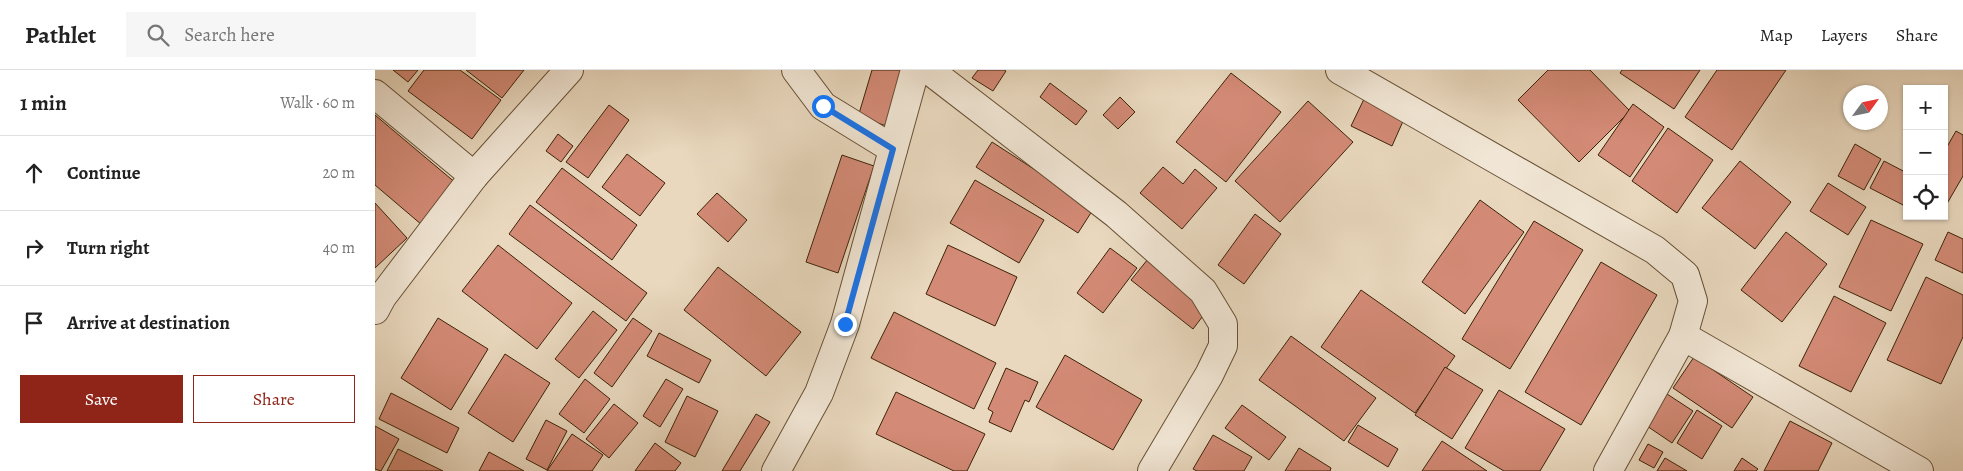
<!DOCTYPE html>
<meta charset="utf-8">
<style>
body{margin:0;font-family:Alegreya,serif;background:#f6f6f6;color:#222}
.controls{position:absolute;right:15px;top:15px;display:grid;overflow:hidden;border-radius:0px;box-shadow:0 1px 4px #0004}
.controls button{width:45px;height:45px;display:grid;place-items:center;padding:0;border:0;border-bottom:1px solid #e0e0e0;background:#fff;color:#222;font:25px sans-serif}
.compass{position:absolute;left:1468px;top:15px;width:45px;height:45px;border-radius:50%;background:#fff;box-shadow:0 1px 4px #0004;rotate:57deg}
.stop{position:absolute;width:15px;height:15px;margin:-11px;border:4px solid #1a73e8;border-radius:50%;background:#fff}
.stop.end{background:#1a73e8;border-color:#fff;box-shadow:0 1px 5px #0008}
.list{margin:0;padding:0;list-style:none}
h2{display:flex;justify-content:space-between;align-items:center;height:65px;margin:0;padding:0 20px;font-size:21px}
h2 small{font-size:16px;font-weight:400;color:#767676}
.list li{display:grid;grid-template-columns:32px 1fr auto;gap:15px;align-items:center;box-sizing:border-box;height:75px;padding:0 20px;border-top:1px solid #e0e0e0}
.list b{display:block;font-size:19px;white-space:nowrap}
.list em{font-size:16px;font-style:normal;color:#767676}
.actions{display:flex;gap:10px;padding:15px 20px}
.actions a{flex:1;padding:11px 0;border:1px solid #8f2418;border-radius:0px;text-align:center;font-size:18px;color:#8f2418}
.actions .main{background:#8f2418;color:#fff}
.icon{flex:none;width:28px;height:28px;fill:none;stroke:currentColor;stroke-width:2;stroke-linecap:round;stroke-linejoin:round}
.map{position:relative;flex:none;width:1588px;height:401px;overflow:hidden}
header{display:flex;align-items:center;gap:30px;box-sizing:border-box;height:70px;padding:0 25px;background:#fff;border-bottom:1px solid #e0e0e0}
header strong{font-size:24px}
nav{display:flex;gap:28px;margin-inline-start:auto;font-size:18px}
.search{width:350px;height:45px;background:#f6f6f6;display:flex;align-items:center;gap:12px;box-sizing:border-box;padding:0 18px;border-radius:0px;color:#767676;font-size:19px}
main{display:flex}
aside{flex:1;background:#fff}
.map>svg:first-child{display:block}
.building{fill:#d38a76;stroke:#3c2307}
.lines{fill:none;stroke-linecap:round;stroke-linejoin:round}
.minor-casing{stroke:#675035;stroke-width:30}
.minor{stroke:#f1e6d5;stroke-width:28}
.route{stroke:#1a73e8;stroke-width:6}
</style>
<header>
<strong>Pathlet</strong>
<div class="search"><svg class="icon" aria-label="search" viewBox="0 0 24 24"><circle cx="10" cy="10" r="6"/><path d="M15 15l6 6"/></svg>Search here</div>
<nav><a>Map</a><a>Layers</a><a>Share</a></nav>
</header>
<main>
<aside>
<h2>1 min<small>Walk · 60 m</small></h2>
<ul class="list">
<li><svg class="icon" aria-label="ahead" viewBox="0 0 24 24"><path d="M12 20V5M6 11l6-6 6 6"/></svg><div><b>Continue</b></div><em>20 m</em></li>
<li><svg class="icon" aria-label="right" viewBox="0 0 24 24"><path d="M7 20v-9h11M14 6l5 5-5 5"/></svg><div><b>Turn right</b></div><em>40 m</em></li>
<li><svg class="icon" aria-label="arrive" viewBox="0 0 24 24"><path d="M6 21V4h12l-3 4 3 4H6"/></svg><div><b>Arrive at destination</b></div></li>
</ul>
<div class="actions"><a class="main">Save</a><a>Share</a></div>
</aside>
<div class="map">
<svg width="1588" height="401" viewBox="0 0 1588 401">
<rect width="100%" height="100%" fill="#e9d8be"/>
<filter id="stains"><feTurbulence type="fractalNoise" baseFrequency=".004" numOctaves="4"/><feColorMatrix values="0 0 0 0 .2 0 0 0 0 .09 0 0 0 0 .02 0 0 0 .5 -.17"/></filter>
<radialGradient id="worn" r=".72"><stop offset=".6" stop-color="#630" stop-opacity="0"/><stop offset="1" stop-color="#630" stop-opacity=".3"/></radialGradient>
<g class="building">
<path d="M18 0H43L33 12Z"/>
<path d="M49 0H85L126 30 97 69 33 21Z"/>
<path d="M91 0H149L127 28Z"/>
<path d="M497 0H529L512 56 483 47Z"/>
<path d="M603 0H629L631 1 618 21 597 8Z"/>
<path d="M1173 0H1215L1255 41 1204 92 1143 30Z"/>
<path d="M1247 0H1325L1299 39 1245 3Z"/>
<path d="M1342 0H1411L1357 80 1310 47Z"/>
<path d="M856 3 906 42 851 112 801 72Z"/>
<path d="M675 13 712 41 701 55 665 27Z"/>
<path d="M745 27 760 42 743 59 728 45Z"/>
<path d="M989 29 1029 49 1017 76 976 56Z"/>
<path d="M933 31 978 72 905 152 860 111Z"/>
<path d="M1258 34 1289 57 1255 107 1223 85Z"/>
<path d="M234 35 254 50 213 108 191 92Z"/>
<path d="M0 45 82 114 47 155 0 115Z"/>
<path d="M1293 58 1338 90 1302 143 1257 111Z"/>
<path d="M1581 61 1588 65V106L1570 137 1569 82Z"/>
<path d="M183 64 198 76 186 92 171 81Z"/>
<path d="M617 72 719 138 703 163 601 97Z"/>
<path d="M1480 74 1506 89 1489 120 1463 106Z"/>
<path d="M252 84 290 113 265 146 227 117Z"/>
<path d="M467 85 499 96 463 203 431 192Z"/>
<path d="M1365 91 1416 132 1380 179 1327 138Z"/>
<path d="M1509 91 1532 103 1530 136 1495 118Z"/>
<path d="M788 97 808 114 820 99 842 118 807 159 765 123Z"/>
<path d="M187 98 262 155 237 190 161 132Z"/>
<path d="M600 110 669 150 644 193 575 153Z"/>
<path d="M1453 113 1491 137 1473 165 1435 141Z"/>
<path d="M342 123 372 150 353 172 322 144Z"/>
<path d="M1105 130 1149 162 1090 244 1047 212Z"/>
<path d="M0 133 32 168 0 198Z"/>
<path d="M155 135 272 223 251 251 134 164Z"/>
<path d="M880 144 906 164 869 214 843 195Z"/>
<path d="M1496 150 1548 174 1516 241 1464 217Z"/>
<path d="M1159 151 1208 180 1135 299 1087 269Z"/>
<path d="M1411 162 1452 194 1407 252 1366 220Z"/>
<path d="M1573 162 1588 169V203L1560 190Z"/>
<path d="M123 175 197 233 162 279 87 221Z"/>
<path d="M573 175 642 207 620 256 551 224Z"/>
<path d="M735 178 762 198 728 243 702 223Z"/>
<path d="M773 189 834 238 818 259 756 210Z"/>
<path d="M1226 192 1282 225 1206 355 1150 322Z"/>
<path d="M343 197 426 262 391 306 309 240Z"/>
<path d="M1551 207 1588 225V267L1566 314 1512 290Z"/>
<path d="M986 220 1080 286 1040 343 946 277Z"/>
<path d="M1459 226 1511 253 1476 322 1424 296Z"/>
<path d="M218 241 242 260 204 308 180 289Z"/>
<path d="M519 242 621 293 599 339 496 288Z"/>
<path d="M63 248 113 279 76 340 26 308Z"/>
<path d="M258 248 277 261 237 317 219 303Z"/>
<path d="M284 263 336 290 324 313 272 286Z"/>
<path d="M916 266 1001 328 969 371 884 310Z"/>
<path d="M130 284 175 313 138 372 93 343Z"/>
<path d="M690 285 767 330 738 380 661 337Z"/>
<path d="M1319 287 1378 327 1357 358 1298 318Z"/>
<path d="M1070 297 1108 320 1077 369 1040 345Z"/>
<path d="M631 298 663 312 654 332 650 330 636 362 614 352 618 342 613 339Z"/>
<path d="M210 309 235 329 209 363 184 344Z"/>
<path d="M291 309 308 319 285 357 268 346Z"/>
<path d="M1124 320 1190 359 1165 401H1129L1090 378Z"/>
<path d="M521 322 610 364 592 401H579L501 364Z"/>
<path d="M1289 322 1318 341 1297 373 1269 354Z"/>
<path d="M16 323 84 358 72 383 4 349Z"/>
<path d="M312 326 343 341 320 387 290 372Z"/>
<path d="M239 334 263 353 234 388 211 369Z"/>
<path d="M867 335 911 367 894 390 850 358Z"/>
<path d="M1322 340 1347 356 1327 389 1302 373Z"/>
<path d="M381 344 395 352 365 401H347Z"/>
<path d="M171 350 192 361 172 400 151 389Z"/>
<path d="M1415 351 1457 373 1443 401H1389Z"/>
<path d="M983 355 1023 379 1013 397 973 372Z"/>
<path d="M0 356 24 369 6 401 0 399Z"/>
<path d="M197 364 228 385 217 401H172Z"/>
<path d="M838 365 877 387 869 401H822L818 399Z"/>
<path d="M1067 371 1112 401H1047Z"/>
<path d="M280 373 306 393 300 401H260Z"/>
<path d="M1273 374 1288 382 1279 398 1264 390Z"/>
<path d="M924 378 956 398 955 401H910Z"/>
<path d="M23 379 68 401H12Z"/>
<path d="M114 382 149 401H104Z"/>
<path d="M1290 388 1312 401H1282Z"/>
<path d="M1367 388 1383 399 1381 401H1359Z"/>
</g>
<g class="lines">
<defs>
<g id="minor">
<path d="M421 0 448 36 518 79"/>
<path d="M554 0 741 144 828 221 848 254V276L834 305 777 401"/>
<path d="M965 0 1280 180 1310 205 1318 231 1308 266 1233 401"/>
<path d="M0 24 99 106"/>
<path d="M0 240 7 227 99 106 194 0"/>
<path d="M1308 266 1544 401"/>
<path d="M401 401 444 323 470 254 540 0"/>
</g>
</defs>
<use href="#minor" class="minor-casing"/>
<use href="#minor" class="minor"/>
</g>
<g class="lines">
<path class="route" d="M448 36 518 79 470 254"/>
</g>
<rect width="100%" height="100%" filter="url(#stains)"/>
<rect width="100%" height="100%" fill="url(#worn)"/>
</svg>
<div class="controls">
<button>+</button>
<button>−</button>
<button><svg class="icon" aria-label="locate" viewBox="0 0 24 24"><circle cx="12" cy="12" r="6"/><path d="M12 2v4M12 18v4M2 12h4M18 12h4"/></svg></button>
</div>
<svg class="compass" viewBox="-18 -18 36 36"><path d="M0-13l5 13h-10z" fill="#e53935"/><path d="M0 13l5-13h-10z" fill="#767676"/></svg>
<div class="stop" style="left:448px;top:36px"></div>
<div class="stop end" style="left:470px;top:254px"></div>
</div>
</main>
